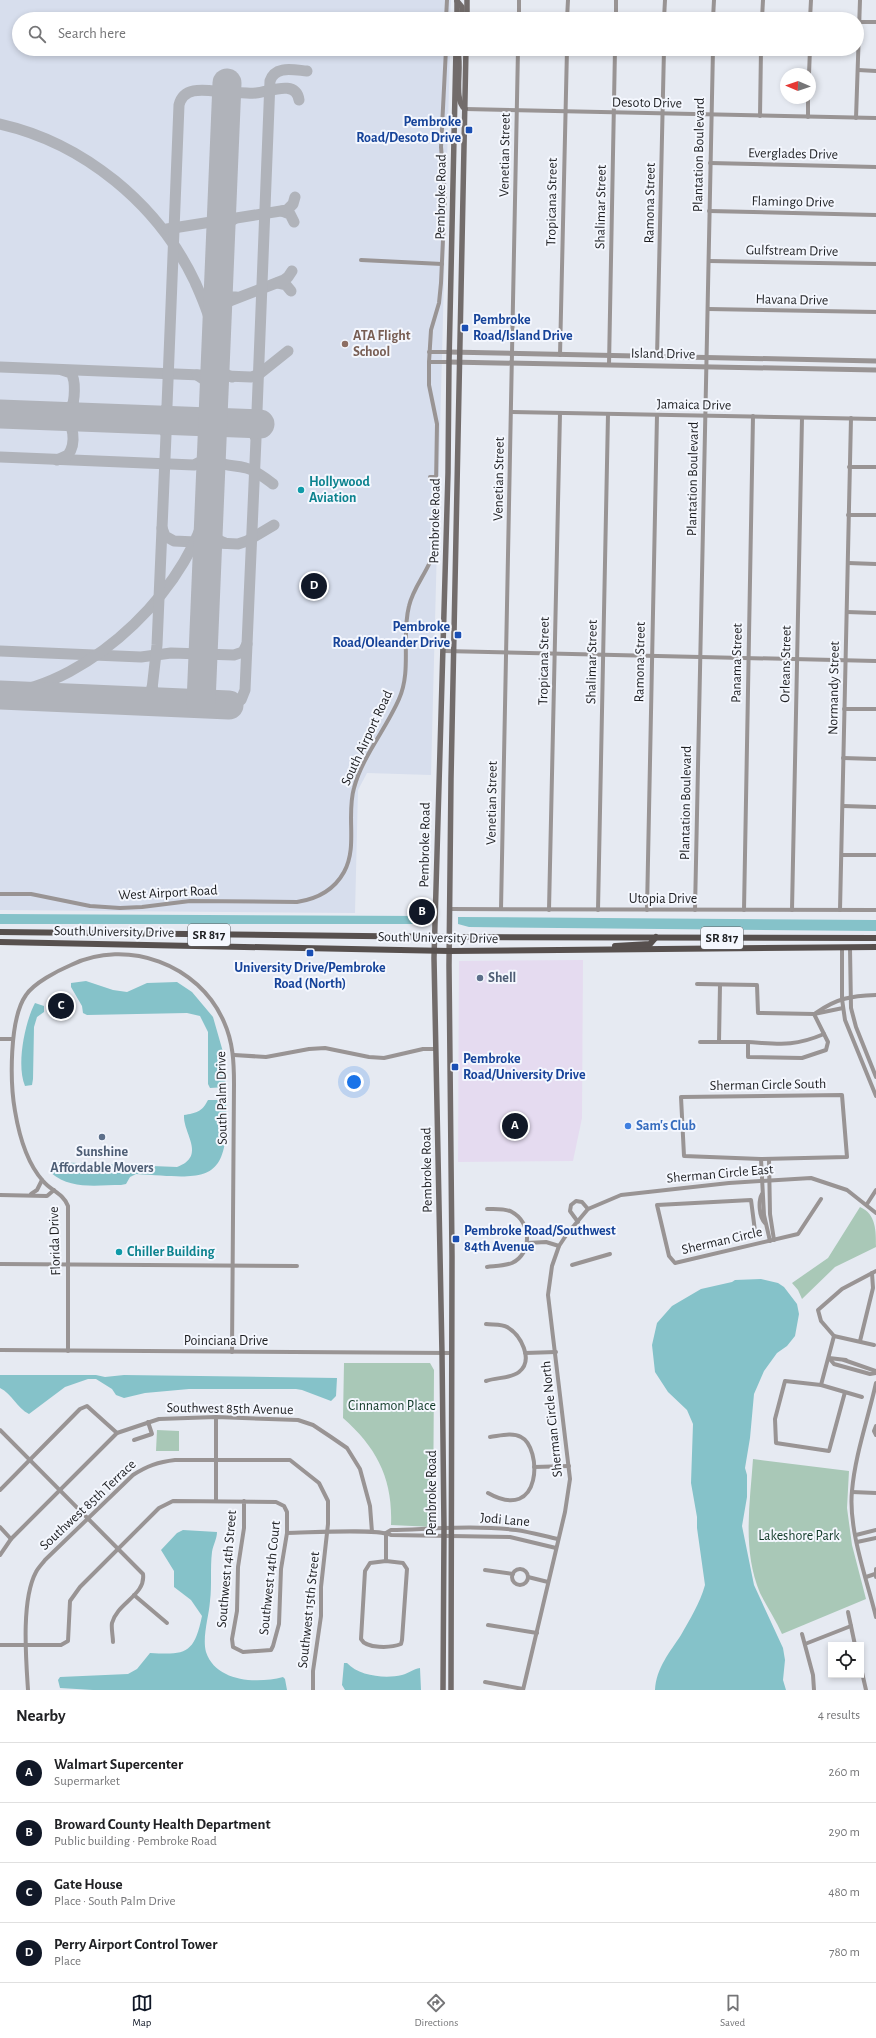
<!DOCTYPE html>
<meta charset="utf-8">
<style>
body{margin:0;font-family:"Alegreya Sans",sans-serif;background:#f6f6f6;color:#202124}
.controls{position:absolute;right:12px;bottom:12px;display:grid;overflow:hidden;border-radius:0px;box-shadow:0 2px 6px #0003}
.controls button{width:36px;height:36px;display:grid;place-items:center;padding:0;border:0;border-bottom:1px solid #e0e0e0;background:#fff;color:#202124;font:20px sans-serif}
.compass{position:absolute;left:780px;top:68px;width:36px;height:36px;border-radius:50%;background:#fff;box-shadow:0 2px 6px #0003;rotate:272deg}
.you{position:absolute;left:354px;top:1082px;width:14px;height:14px;margin:-10px;border:3px solid #fff;border-radius:50%;background:#1a73e8;box-shadow:0 0 0 6px #1a73e833}
.badge{display:grid;place-items:center;width:26px;height:26px;border-radius:50%;background:#111827;color:#fff;font-size:13px;font-weight:700}
.pin{position:absolute;translate:-50% -50%;border:2px solid #fff;box-shadow:0 1px 4px #0006}
.list{margin:0;padding:0;list-style:none}
h2{display:flex;justify-content:space-between;align-items:center;height:52px;margin:0;padding:0 16px;font-size:17px}
h2 small{font-size:13px;font-weight:400;color:#757577}
.list li{display:grid;grid-template-columns:26px 1fr auto;gap:12px;align-items:center;box-sizing:border-box;height:60px;padding:0 16px;border-top:1px solid #e0e0e0}
.list b{display:block;font-size:15px;white-space:nowrap}
.list p{margin:0;font-size:13px;white-space:nowrap;color:#757577}
.list em{font-size:13px;font-style:normal;color:#757577}
.icon{flex:none;width:22px;height:22px;fill:none;stroke:currentColor;stroke-width:2;stroke-linecap:round;stroke-linejoin:round}
.map{position:relative;flex:none;width:876px;height:1690px;overflow:hidden}
.search{position:absolute;background:#fff;box-shadow:0 2px 6px #0003;left:12px;right:12px;top:12px;height:44px;display:flex;align-items:center;gap:10px;box-sizing:border-box;padding:0 14px;border-radius:22px;color:#757577;font-size:15px}
.sheet{height:292px;background:#fff}
nav{display:flex;justify-content:space-around;align-items:center;box-sizing:border-box;height:56px;border-top:1px solid #e0e0e0;background:#fff;font-size:11px;color:#757577}
nav a{display:grid;justify-items:center;gap:2px}
nav .on{color:#111827}
.map>svg:first-child{display:block}
.commercial{fill:#e5dbf0}
.built{fill:#d7deed}
.green{fill:#a9c8b7}
.water{fill:#85c2c9}
.lines{fill:none;stroke-linecap:round;stroke-linejoin:round}
.taxiway{stroke:#b0b3ba;stroke-width:11}
.runway{stroke:#b0b3ba;stroke-width:29}
.minor{stroke:#999494;stroke-width:4}
.tertiary{stroke:#999494;stroke-width:5}
.secondary{stroke:#726c6b;stroke-width:5.5}
.primary{stroke:#57504e;stroke-width:6}
.transit-dot{fill:#1a4fb4;stroke:#f4f7fe;stroke-width:1.5}
.education-dot{fill:#8d6e63;stroke:#f4f7fe;stroke-width:1.5}
.culture-dot{fill:#0f9aa8;stroke:#f4f7fe;stroke-width:1.5}
.service-dot{fill:#5c6f8a;stroke:#f4f7fe;stroke-width:1.5}
.shop-dot{fill:#3f7fe0;stroke:#f4f7fe;stroke-width:1.5}
.labels{text-anchor:middle;dominant-baseline:central;stroke-width:4;stroke-linejoin:round;paint-order:stroke}
.shield{fill:#f4f7fe;stroke:#5e6064;stroke-width:1}
.shield-label{font-size:13px;font-weight:bold;fill:#1e1f22}
.street-label{font-size:14px;fill:#1e1f22;stroke:#f4f7fe}
.transit-label{font-size:14px;font-weight:bold;fill:#164399;stroke:#f4f7fe;text-anchor:start}
.education-label{font-size:14px;font-weight:bold;fill:#785e54;stroke:#f4f7fe;text-anchor:start}
.culture-label{font-size:14px;font-weight:bold;fill:#0d838f;stroke:#f4f7fe;text-anchor:start}
.service-label{font-size:14px;font-weight:bold;fill:#4e5e75;stroke:#f4f7fe;text-anchor:start}
.shop-label{font-size:14px;font-weight:bold;fill:#366cbe;stroke:#f4f7fe;text-anchor:start}
.park-label{font-size:14px;fill:#113a28;stroke:#f4f7fe}
</style>
<div class="map">
<svg width="876" height="1690" viewBox="0 0 876 1690">
<rect width="100%" height="100%" fill="#e6eaf2"/>
<path class="commercial" d="M583 960 582 1118 573 1161 458 1162 459 961Z"/>
<path class="built" d="M0 0H451L450 19H19V49H450L431 775 367 773 358 790 355 913 0 910Z"/>
<g class="green">
<path d="M860 1207C876 1214 876 1230 876 1247L835 1267 802 1299 798 1290 792 1283 828 1258Z"/>
<path d="M344 1363H430L434 1370 433 1527 391 1525C393 1479 377 1448 343 1418Z"/>
<path d="M157 1430 179 1431V1451H156Z"/>
<path d="M753 1459 849 1471 847 1508 852 1545 866 1599 782 1634C776 1620 767 1607 760 1593 742 1550 750 1504 753 1459Z"/>
</g>
<g class="water">
<path d="M0 914 423 916V924H0Z"/>
<path d="M458 917 876 920V931L469 927 458 924Z"/>
<path d="M86 981 113 990 127 992 147 983 177 982 192 992 213 1017 223 1052 226 1087 210 1088 208 1084V1032L200 1016 187 1013 87 1015 83 1013 82 1006 71 987V983Z"/>
<path d="M35 1003 44 1006V1012L37 1017 34 1027 33 1079 32 1085 25 1086C16 1065 25 1022 35 1003Z"/>
<path d="M208 1100H225L226 1104C230 1187 205 1178 136 1174L130 1177 126 1184 121 1185C97 1185 71 1190 51 1173L53 1162 177 1167C207 1156 183 1134 184 1115 196 1113 202 1112 208 1100Z"/>
<path d="M761 1279 778 1283 784 1287 797 1304 799 1314 795 1336 787 1346 777 1353 764 1371 754 1394 750 1438 745 1468 747 1475V1497L742 1526 754 1585 783 1648 785 1660 783 1680 786 1690H655C656 1668 670 1652 681 1635 690 1619 700 1603 705 1585L697 1528V1517L691 1483 693 1424 687 1410 668 1392 655 1372 652 1345 657 1323 672 1306 701 1289 732 1282 735 1280Z"/>
<path d="M0 1375H96L105 1377 124 1375 337 1378 336 1396 331 1401 302 1390 296 1389H189L145 1393 124 1398 116 1395 112 1389 96 1379H88L65 1387 29 1414C17 1408 12 1394 0 1388Z"/>
<path d="M183 1530 217 1532C217 1539 213 1545 212 1552 210 1568 212 1585 210 1601 209 1616 202 1637 206 1652 216 1682 257 1684 283 1677L285 1679 287 1690H93L60 1688 58 1680 60 1677 128 1674 137 1669 150 1653C186 1655 194 1654 202 1616L191 1600 174 1587V1571L161 1550 177 1533Z"/>
<path d="M344 1663H347C359 1676 385 1679 402 1675 409 1673 413 1669 420 1668L421 1690H345L342 1685Z"/>
</g>
<g class="lines">
<g class="taxiway">
<path d="M226 108 229 96C236 90 247 94 256 93 269 92 296 79 299 100"/>
<path d="M0 124C84 143 158 204 195 282 202 298 210 315 213 333 215 343 213 357 218 366 221 372 226 375 232 377"/>
<path d="M282 211 290 214 294 222"/>
<path d="M167 229 287 210 293 204 295 197"/>
<path d="M220 241 224 226 234 219"/>
<path d="M218 283C220 293 225 298 236 297"/>
<path d="M277 283 286 285 291 291"/>
<path d="M217 319 221 309 227 302 284 280 288 277 292 271"/>
<path d="M0 367 251 377 258 375 288 351"/>
<path d="M197 375 209 383 214 397"/>
<path d="M73 403 76 411 85 417"/>
<path d="M61 416C65 415 69 413 71 409 75 401 76 380 71 373L62 370"/>
<path d="M155 420 163 415 167 406 179 105C184 84 209 91 226 92"/>
<path d="M244 424 252 420 257 411 270 81C275 65 294 70 307 71"/>
<path d="M0 457 194 465 206 459 212 447C217 470 228 463 246 468 255 470 265 478 273 484"/>
<path d="M57 460 68 455C76 444 75 422 61 416"/>
<path d="M209 520C210 531 213 539 225 543"/>
<path d="M162 528 165 536 174 541 238 544 247 541 274 525"/>
<path d="M0 651 141 657 171 653 234 655 243 652 247 644"/>
<path d="M152 687 157 699 171 702"/>
<path d="M0 694C92 685 195 584 210 494"/>
<path d="M144 701 152 689 157 645 166 435 163 426 155 420"/>
<path d="M229 705 241 700 245 690 256 439 252 428 244 424"/>
</g>
<g class="runway">
<path d="M0 414 260 424"/>
<path d="M0 695 229 705"/>
<path d="M201 703 227 83"/>
</g>
<g class="minor">
<path d="M446 19 447 0"/>
<path d="M519 19V0"/>
<path d="M567 19 568 0"/>
<path d="M616 19V0"/>
<path d="M664 19 665 0"/>
<path d="M713 19 714 0"/>
<path d="M762 19 763 0"/>
<path d="M810 19 811 0"/>
<path d="M859 22H876"/>
<path d="M858 70 876 71"/>
<path d="M809 74 810 49"/>
<path d="M465 109 876 118"/>
<path d="M760 116 761 49"/>
<path d="M808 117V98"/>
<path d="M856 118 860 0"/>
<path d="M710 163 876 167"/>
<path d="M709 211 876 215"/>
<path d="M361 260 442 264"/>
<path d="M709 261 876 264"/>
<path d="M708 309 876 312"/>
<path d="M429 352H449"/>
<path d="M560 355 567 49"/>
<path d="M657 357 664 49"/>
<path d="M429 362H449"/>
<path d="M609 365 615 49"/>
<path d="M512 412 876 419"/>
<path d="M849 467H876"/>
<path d="M430 477H436"/>
<path d="M848 515H876"/>
<path d="M848 563 876 564"/>
<path d="M847 612 876 613"/>
<path d="M444 651 876 661"/>
<path d="M844 709H876"/>
<path d="M843 758 876 759"/>
<path d="M843 806 876 807"/>
<path d="M842 855H876"/>
<path d="M0 894H31L90 906 120 908 142 907 190 901 297 902C317 899 334 890 344 872 358 847 346 815 354 788 362 757 386 729 399 699 412 670 401 637 409 606 414 584 432 568 435 545L437 424 429 385V362L431 330 439 303 441 283 445 195 441 147 446 49"/>
<path d="M450 909 876 910"/>
<path d="M501 909 518 49"/>
<path d="M549 910 560 413"/>
<path d="M598 910 608 414"/>
<path d="M647 910 657 415"/>
<path d="M695 910 713 49"/>
<path d="M744 910 753 416"/>
<path d="M792 910 802 418"/>
<path d="M840 910 851 418"/>
<path d="M842 948V999L845 1020 876 1096"/>
<path d="M850 948 851 1008 856 1027 876 1077"/>
<path d="M697 984 757 985 758 1013 814 1014 843 1008"/>
<path d="M816 1013C837 998 851 996 876 995"/>
<path d="M0 1039H13"/>
<path d="M700 1042H748V1057L802 1058 826 1050 828 1042 814 1014"/>
<path d="M719 1042 720 985"/>
<path d="M748 1042C780 1044 793 1047 824 1034"/>
<path d="M234 1055 266 1057 309 1049 325 1048 369 1057 384 1058 423 1049H435"/>
<path d="M842 1095 847 1157 761 1159 684 1156 681 1097Z"/>
<path d="M761 1159 764 1215 770 1241"/>
<path d="M769 1159 770 1214 774 1240"/>
<path d="M31 1194 37 1190 42 1180"/>
<path d="M762 1194C758 1201 759 1217 765 1223"/>
<path d="M0 1195 47 1196 54 1190"/>
<path d="M867 1204 876 1190"/>
<path d="M487 1209C494 1209 505 1208 512 1212 531 1222 533 1253 512 1263 504 1266 495 1266 487 1267"/>
<path d="M578 1222 570 1211 571 1205 576 1201 582 1202 588 1209"/>
<path d="M755 1231 751 1200 657 1205 669 1256 675 1263 798 1234 821 1199"/>
<path d="M527 1243 546 1242 559 1246"/>
<path d="M0 1264 297 1266"/>
<path d="M572 1265 610 1254"/>
<path d="M486 1324C492 1325 502 1324 507 1327 521 1335 534 1360 519 1372 510 1379 497 1377 486 1381"/>
<path d="M860 1341 873 1288 872 1273"/>
<path d="M874 1345 834 1336 821 1321 818 1310 842 1289 876 1271"/>
<path d="M0 1350 451 1353"/>
<path d="M68 1351V1206C64 1194 50 1190 43 1181 26 1162 19 1135 15 1111 10 1083 9 1019 26 995 34 983 57 971 71 965 127 938 199 964 224 1022 233 1042 234 1062 234 1084L232 1352"/>
<path d="M525 1353 556 1352"/>
<path d="M829 1358 834 1364 870 1374 876 1373"/>
<path d="M829 1358 846 1360"/>
<path d="M844 1360 876 1371"/>
<path d="M876 1383C868 1419 855 1455 852 1491 848 1529 867 1580 876 1617"/>
<path d="M821 1385 834 1336"/>
<path d="M845 1392 829 1451 776 1443 775 1419 785 1381 821 1385 862 1397"/>
<path d="M876 1426 874 1431 876 1435"/>
<path d="M0 1430 143 1574C146 1595 117 1603 112 1623 111 1628 113 1636 113 1642"/>
<path d="M134 1440 152 1434 148 1422"/>
<path d="M534 1467 569 1466"/>
<path d="M0 1490 80 1409 87 1406 117 1433"/>
<path d="M852 1492 876 1493"/>
<path d="M488 1493C543 1524 542 1447 521 1437 512 1432 499 1436 490 1437"/>
<path d="M216 1501V1417"/>
<path d="M0 1527 11 1539"/>
<path d="M287 1533C307 1533 376 1528 391 1535L510 1537 556 1548"/>
<path d="M386 1533 391 1530C432 1529 475 1525 516 1530 530 1532 544 1536 558 1539"/>
<path d="M856 1535 876 1530"/>
<path d="M857 1542 876 1538"/>
<path d="M0 1555 11 1539 117 1433 159 1419 216 1417 298 1420 313 1425 331 1437 347 1448 360 1469 370 1506 372 1532"/>
<path d="M386 1561 403 1563 407 1569 402 1640 401 1644C391 1648 366 1649 361 1639L365 1571 370 1563Z"/>
<path d="M386 1561V1533"/>
<circle cx="520" cy="1577" r="8"/>
<path d="M485 1570 513 1574"/>
<path d="M528 1577 548 1582"/>
<path d="M866 1577 875 1574"/>
<path d="M876 1577V1569"/>
<path d="M134 1595 167 1623"/>
<path d="M848 1612 855 1645"/>
<path d="M488 1625 537 1633"/>
<path d="M802 1634 813 1675 814 1690"/>
<path d="M805 1644 851 1626"/>
<path d="M0 1645H61L68 1641 70 1601 80 1587 159 1508 173 1501 276 1502 284 1506 287 1512V1533L281 1569 279 1624 273 1646 271 1650 243 1652 233 1647 232 1639 237 1611 238 1567 244 1528V1501"/>
<path d="M861 1668 866 1690"/>
<path d="M485 1682 523 1689"/>
<path d="M28 1690C26 1659 21 1600 36 1572 38 1568 42 1564 45 1560L133 1475C147 1466 158 1462 175 1460H290L319 1483 328 1501V1524L321 1587V1616L313 1671V1690"/>
<path d="M523 1690 565 1512 570 1479 548 1295 552 1266 559 1246 567 1234 588 1209 621 1195 729 1183 811 1178 847 1190 876 1213"/>
</g>
<g class="tertiary">
<path d="M449 352 876 361"/>
<path d="M449 362 876 370"/>
</g>
<g class="secondary">
<path d="M457 1 462 7V19"/>
<path d="M457 19V0"/>
<path d="M467 19V0"/>
<path d="M458 53C462 68 453 100 465 109"/>
<path d="M443 1690 444 1528 442 1353 434 958 448 473 449 362 456 49"/>
<path d="M451 1690 452 1256 449 965 451 779 466 49"/>
</g>
<g class="primary">
<path d="M0 932 449 937 876 938"/>
<path d="M0 942 449 951 876 947"/>
<path d="M615 946 650 944 656 937"/>
</g>
</g>
<g class="transit-dot">
<rect x="465" y="126" width="8" height="8" rx="2"/>
<rect x="461" y="324" width="8" height="8" rx="2"/>
<rect x="454" y="631" width="8" height="8" rx="2"/>
<rect x="306" y="949" width="8" height="8" rx="2"/>
<rect x="451" y="1063" width="8" height="8" rx="2"/>
<rect x="452" y="1235" width="8" height="8" rx="2"/>
</g>
<circle class="education-dot" cx="345" cy="344" r="4"/>
<g class="culture-dot">
<circle cx="301" cy="490" r="4"/>
<circle cx="119" cy="1252" r="4"/>
</g>
<g class="service-dot">
<circle cx="480" cy="978" r="4"/>
<circle cx="102" cy="1137" r="4"/>
</g>
<circle class="shop-dot" cx="628" cy="1126" r="4"/>
<g class="labels">
<g class="shield">
<rect x="188" y="924" width="42" height="22" rx="3"/>
<rect x="701" y="927" width="42" height="22" rx="3"/>
</g>
<g class="shield-label">
<text x="209" y="935">SR 817</text>
<text x="722" y="938">SR 817</text>
</g>
<g class="street-label">
<text transform="translate(647 103) rotate(1)">Desoto Drive</text>
<text transform="translate(793 154) rotate(1)">Everglades Drive</text>
<text transform="translate(505 155) rotate(-89)">Venetian Street</text>
<text transform="translate(699 155) rotate(-89)">Plantation Boulevard</text>
<text transform="translate(441 197) rotate(-89)">Pembroke Road</text>
<text transform="translate(552 202) rotate(-89)">Tropicana Street</text>
<text transform="translate(793 202) rotate(1)">Flamingo Drive</text>
<text transform="translate(650 203) rotate(-89)">Ramona Street</text>
<text transform="translate(601 207) rotate(-89)">Shalimar Street</text>
<text transform="translate(792 251) rotate(1)">Gulfstream Drive</text>
<text transform="translate(792 300) rotate(1)">Havana Drive</text>
<text transform="translate(663 354) rotate(1)">Island Drive</text>
<text transform="translate(694 405) rotate(1)">Jamaica Drive</text>
<text transform="translate(499 479) rotate(-89)">Venetian Street</text>
<text transform="translate(693 479) rotate(-89)">Plantation Boulevard</text>
<text transform="translate(435 521) rotate(-89)">Pembroke Road</text>
<text transform="translate(544 661) rotate(-89)">Tropicana Street</text>
<text transform="translate(592 662) rotate(-89)">Shalimar Street</text>
<text transform="translate(640 662) rotate(-89)">Ramona Street</text>
<text transform="translate(737 663) rotate(-89)">Panama Street</text>
<text transform="translate(786 664) rotate(-89)">Orleans Street</text>
<text transform="translate(834 688) rotate(-89)">Normandy Street</text>
<text transform="translate(367 738) rotate(-65)">South Airport Road</text>
<text transform="translate(492 803) rotate(-89)">Venetian Street</text>
<text transform="translate(686 803) rotate(-89)">Plantation Boulevard</text>
<text transform="translate(425 845) rotate(-89)">Pembroke Road</text>
<text transform="translate(168 893) rotate(-3)">West Airport Road</text>
<text x="663" y="899">Utopia Drive</text>
<text transform="translate(114 932) rotate(1)">South University Drive</text>
<text transform="translate(438 938) rotate(1)">South University Drive</text>
<text transform="translate(768 1085) rotate(-1)">Sherman Circle South</text>
<text transform="translate(222 1098) rotate(-91)">South Palm Drive</text>
<text transform="translate(427 1170) rotate(-91)">Pembroke Road</text>
<text transform="translate(720 1174) rotate(-5)">Sherman Circle East</text>
<text transform="translate(55 1241) rotate(-92)">Florida Drive</text>
<text transform="translate(722 1241) rotate(-13)">Sherman Circle</text>
<text x="226" y="1341">Poinciana Drive</text>
<text transform="translate(230 1409) rotate(1)">Southwest 85th Avenue</text>
<text transform="translate(552 1419) rotate(-96)">Sherman Circle North</text>
<text transform="translate(432 1493) rotate(-90)">Pembroke Road</text>
<text transform="translate(88 1505) rotate(-43)">Southwest 85th Terrace</text>
<text transform="translate(505 1520) rotate(5)">Jodi Lane</text>
<text transform="translate(227 1569) rotate(-85)">Southwest 14th Street</text>
<text transform="translate(270 1578) rotate(-84)">Southwest 14th Court</text>
<text transform="translate(309 1610) rotate(-84)">Southwest 15th Street</text>
</g>
<g class="transit-label">
<text x="461" y="122" text-anchor="end">Pembroke<tspan x="461" dy="16">Road/Desoto Drive</tspan></text>
<text x="473" y="320">Pembroke<tspan x="473" dy="16">Road/Island Drive</tspan></text>
<text x="450" y="627" text-anchor="end">Pembroke<tspan x="450" dy="16">Road/Oleander Drive</tspan></text>
<text x="310" y="968" text-anchor="middle">University Drive/Pembroke<tspan x="310" dy="16">Road (North)</tspan></text>
<text x="463" y="1059">Pembroke<tspan x="463" dy="16">Road/University Drive</tspan></text>
<text x="464" y="1231">Pembroke Road/Southwest<tspan x="464" dy="16">84th Avenue</tspan></text>
</g>
<g class="education-label">
<text x="353" y="336">ATA Flight<tspan x="353" dy="16">School</tspan></text>
</g>
<g class="culture-label">
<text x="309" y="482">Hollywood<tspan x="309" dy="16">Aviation</tspan></text>
<text x="127" y="1252">Chiller Building</text>
</g>
<g class="service-label">
<text x="488" y="978">Shell</text>
<text x="102" y="1152" text-anchor="middle">Sunshine<tspan x="102" dy="16">Affordable Movers</tspan></text>
</g>
<g class="shop-label">
<text x="636" y="1126">Sam's Club</text>
</g>
<g class="park-label">
<text x="392" y="1406">Cinnamon Place</text>
<text x="799" y="1536">Lakeshore Park</text>
</g>
</g>
</svg>
<div class="controls">
<button><svg class="icon" aria-label="locate" viewBox="0 0 24 24"><circle cx="12" cy="12" r="6"/><path d="M12 2v4M12 18v4M2 12h4M18 12h4"/></svg></button>
</div>
<svg class="compass" viewBox="-18 -18 36 36"><path d="M0-13l5 13h-10z" fill="#e53935"/><path d="M0 13l5-13h-10z" fill="#757577"/></svg>
<div class="you"></div>
<div class="pin badge" style="left:515px;top:1126px">A</div>
<div class="pin badge" style="left:422px;top:912px">B</div>
<div class="pin badge" style="left:61px;top:1006px">C</div>
<div class="pin badge" style="left:314px;top:586px">D</div>
<div class="search"><svg class="icon" aria-label="search" viewBox="0 0 24 24"><circle cx="10" cy="10" r="6"/><path d="M15 15l6 6"/></svg>Search here</div>
</div>
<section class="sheet">
<h2>Nearby<small>4 results</small></h2>
<ul class="list">
<li><span class="badge">A</span><div><b>Walmart Supercenter</b><p>Supermarket</p></div><em>260 m</em></li>
<li><span class="badge">B</span><div><b>Broward County Health Department</b><p>Public building · Pembroke Road</p></div><em>290 m</em></li>
<li><span class="badge">C</span><div><b>Gate House</b><p>Place · South Palm Drive</p></div><em>480 m</em></li>
<li><span class="badge">D</span><div><b>Perry Airport Control Tower</b><p>Place</p></div><em>780 m</em></li>
</ul>
</section>
<nav>
<a class="on"><svg class="icon" aria-label="map" viewBox="0 0 24 24"><path d="M3 6l6-2 6 2 6-2v14l-6 2-6-2-6 2zM9 4v14M15 6v14"/></svg>Map</a>
<a><svg class="icon" aria-label="directions" viewBox="0 0 24 24"><path d="M12 3l9 9-9 9-9-9zM9 14v-3h6M13 9l2 2-2 2"/></svg>Directions</a>
<a><svg class="icon" aria-label="saved" viewBox="0 0 24 24"><path d="M7 4h10v16l-5-4-5 4z"/></svg>Saved</a>
</nav>
